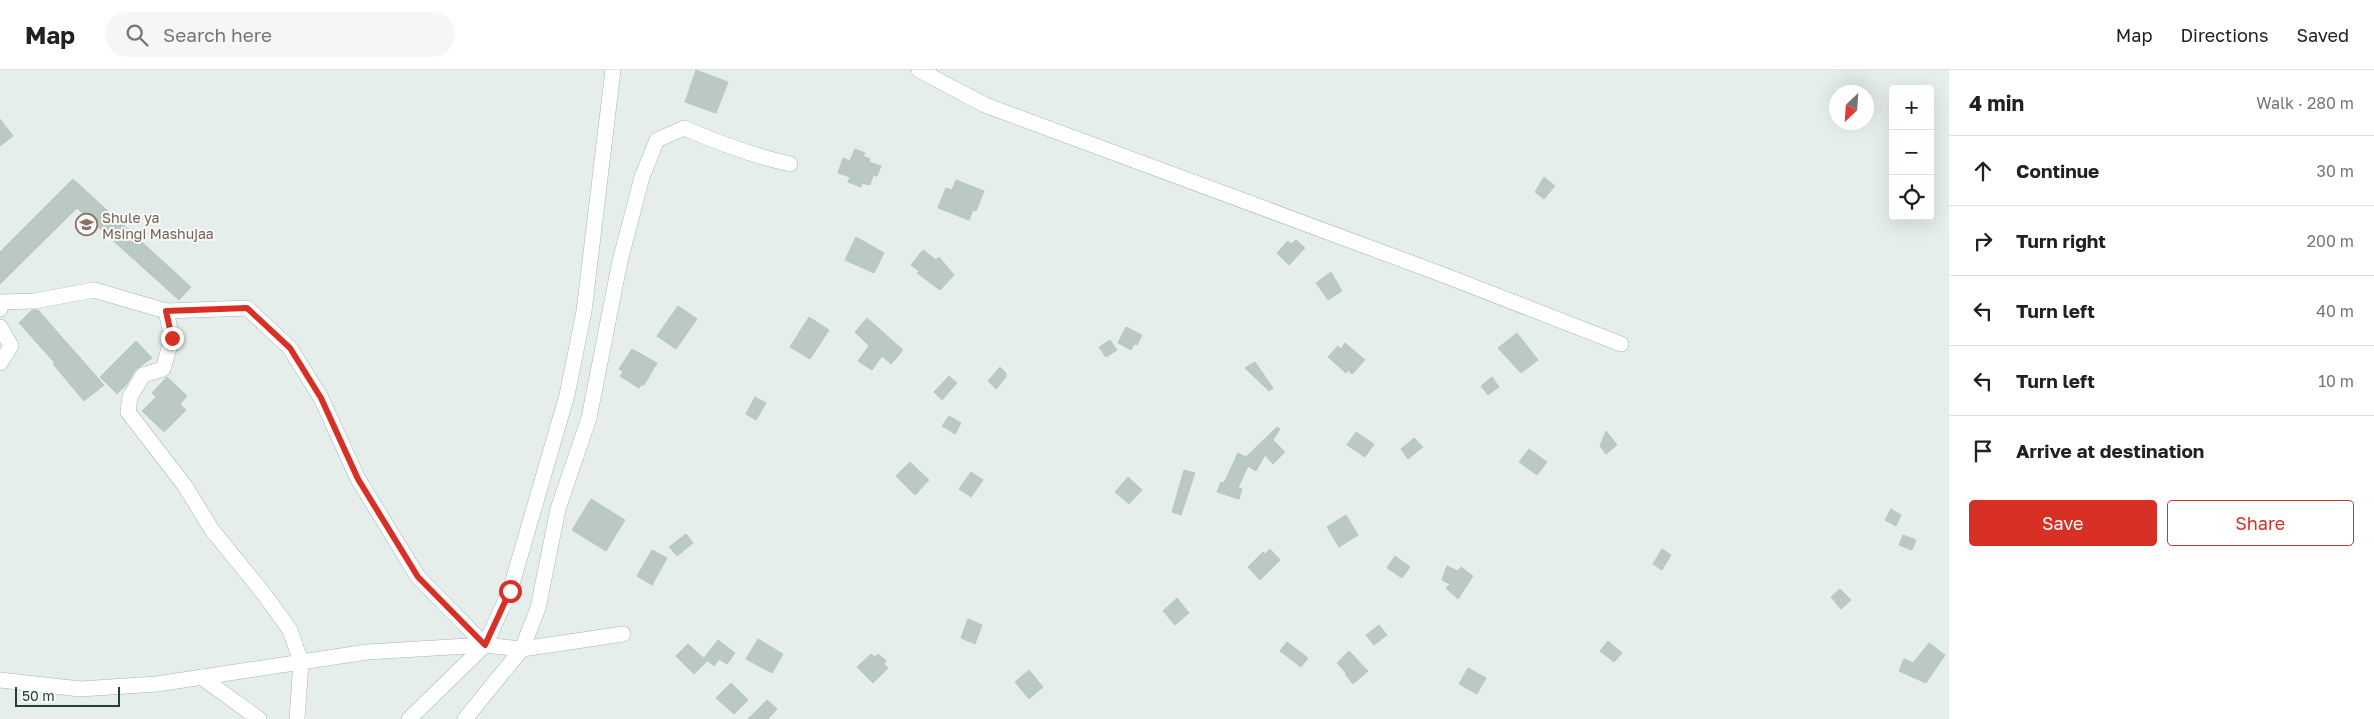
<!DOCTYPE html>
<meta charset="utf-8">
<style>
body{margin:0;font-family:"Golos Text",sans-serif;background:#f6f6f6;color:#202124}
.controls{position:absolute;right:15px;top:15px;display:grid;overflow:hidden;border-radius:5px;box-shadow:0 5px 20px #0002}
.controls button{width:45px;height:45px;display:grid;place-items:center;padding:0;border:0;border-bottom:1px solid #e0e0e0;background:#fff;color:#202124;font:25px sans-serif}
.compass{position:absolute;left:1829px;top:15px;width:45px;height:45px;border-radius:50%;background:#fff;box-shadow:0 5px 20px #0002;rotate:205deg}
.scale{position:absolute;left:15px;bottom:12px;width:105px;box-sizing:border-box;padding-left:5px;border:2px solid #244038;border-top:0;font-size:14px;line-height:18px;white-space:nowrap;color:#244038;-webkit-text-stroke:4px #f6faf8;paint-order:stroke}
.stop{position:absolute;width:15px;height:15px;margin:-11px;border:4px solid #d93025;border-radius:50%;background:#fff}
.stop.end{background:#d93025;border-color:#fff;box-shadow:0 1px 5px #0008}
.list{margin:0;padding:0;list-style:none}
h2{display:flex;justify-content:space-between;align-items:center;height:65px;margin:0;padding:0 20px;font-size:21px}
h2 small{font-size:16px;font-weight:400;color:#757577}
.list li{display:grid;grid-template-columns:32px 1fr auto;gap:15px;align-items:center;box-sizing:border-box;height:70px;padding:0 20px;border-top:1px solid #e0e0e0}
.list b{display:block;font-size:19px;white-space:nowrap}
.list em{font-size:16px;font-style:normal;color:#757577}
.actions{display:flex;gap:10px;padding:15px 20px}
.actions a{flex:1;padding:11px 0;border:1px solid #d93025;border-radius:5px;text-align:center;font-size:18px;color:#d93025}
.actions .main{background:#d93025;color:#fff}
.icon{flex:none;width:28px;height:28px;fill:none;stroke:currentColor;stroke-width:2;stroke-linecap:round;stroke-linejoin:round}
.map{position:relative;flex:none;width:1949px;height:649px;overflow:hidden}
header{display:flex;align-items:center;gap:30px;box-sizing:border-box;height:70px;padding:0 25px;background:#fff;border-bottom:1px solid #e0e0e0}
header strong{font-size:24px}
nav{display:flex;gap:28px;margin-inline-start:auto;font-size:18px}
.search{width:350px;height:45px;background:#f6f6f6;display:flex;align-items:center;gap:12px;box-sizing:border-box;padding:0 18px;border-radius:28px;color:#757577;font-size:19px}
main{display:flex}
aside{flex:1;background:#fff}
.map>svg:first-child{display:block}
.building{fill:#bac9c3;stroke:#b7c8c1}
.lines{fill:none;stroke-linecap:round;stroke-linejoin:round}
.minor-casing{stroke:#a7b6b1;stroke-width:16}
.minor{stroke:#fff;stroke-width:15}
.route{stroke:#d93025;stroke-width:6}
.labels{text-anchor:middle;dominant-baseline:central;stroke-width:4;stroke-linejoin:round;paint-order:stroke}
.education-label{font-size:14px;fill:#785e54;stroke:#f6faf8;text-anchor:start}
</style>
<header>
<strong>Map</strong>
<div class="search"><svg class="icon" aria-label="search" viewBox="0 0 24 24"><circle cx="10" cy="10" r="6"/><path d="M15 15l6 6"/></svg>Search here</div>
<nav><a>Map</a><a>Directions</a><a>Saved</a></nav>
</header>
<main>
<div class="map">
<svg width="1949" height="649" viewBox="0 0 1949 649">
<rect width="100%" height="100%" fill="#e5eeea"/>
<g class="building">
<path d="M696 0 728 12 716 43 685 32Z"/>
<path d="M0 49 13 66 0 76Z"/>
<path d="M855 79 865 83 863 86 870 89 869 92 881 96 877 106 873 105 870 115 862 113 861 117 848 112 850 107 838 103 843 88 850 91Z"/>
<path d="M1544 107 1555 116 1544 129 1535 122Z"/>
<path d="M73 109 191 217 179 230 77 138 0 214V182Z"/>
<path d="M956 110 984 121 976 141 973 140 969 150 938 138 946 118 952 120Z"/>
<path d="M856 167 884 183 874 203 845 190Z"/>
<path d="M1296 170 1305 178 1289 195 1277 183 1288 171 1291 174Z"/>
<path d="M923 180 936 190 939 187 954 205 940 220 917 203 919 201 911 195Z"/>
<path d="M1331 202 1342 221 1328 230 1316 213Z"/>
<path d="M678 236 697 249 676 279 657 266Z"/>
<path d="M32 240H38L104 315 84 331 53 294 55 293 19 253Z"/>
<path d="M809 247 829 260 810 289 790 277Z"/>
<path d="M867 248 903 280 891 294 882 286 872 300 858 291 869 276 855 262Z"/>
<path d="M1126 257 1142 265 1137 275 1134 274 1131 280 1118 273Z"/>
<path d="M1517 263 1538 290 1521 303 1498 278Z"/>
<path d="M1110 270 1117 280 1106 287 1099 277Z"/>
<path d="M136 271 152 288 135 300 127 314 117 324 100 307Z"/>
<path d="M1345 273 1365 290 1352 304 1348 300 1346 303 1328 287 1338 276 1341 279Z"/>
<path d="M632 279 657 293 644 315 642 314 639 318 620 306 623 302 619 299Z"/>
<path d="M1255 292 1273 318 1269 321 1245 298Z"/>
<path d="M1000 297 1006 303V307L996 319 988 311Z"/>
<path d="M949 306 957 313 942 330 934 322Z"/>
<path d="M167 307 187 326 180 334 186 340 164 362 142 341 156 327 152 323Z"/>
<path d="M1492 307 1499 317 1488 325 1481 316Z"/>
<path d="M755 327 766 333 756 350 746 344Z"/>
<path d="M949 346 961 353 955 364 942 356Z"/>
<path d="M1277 357 1280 359 1273 370 1285 382 1273 394 1265 385 1256 401 1248 396 1238 418 1242 419 1239 429 1217 422 1221 412 1224 413 1238 383 1246 387Z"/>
<path d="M1606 361 1617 375 1606 384 1600 376Z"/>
<path d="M1356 362 1374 374 1365 387 1347 375Z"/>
<path d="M1414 368 1423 377 1408 389 1401 379Z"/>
<path d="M1529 379 1547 392 1537 405 1519 392Z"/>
<path d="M910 392 929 410 915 425 896 406Z"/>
<path d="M1184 400 1195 403 1181 445 1172 442Z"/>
<path d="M971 402 983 410 971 427 959 419Z"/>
<path d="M1128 407 1142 420 1129 434 1115 422Z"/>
<path d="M591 429 625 450 606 481 572 460Z"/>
<path d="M1891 439 1901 445 1896 456 1885 450Z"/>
<path d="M1346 445 1358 465 1339 477 1327 457Z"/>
<path d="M686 464 693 473 677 486 669 477Z"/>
<path d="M1903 465 1916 470 1912 480 1899 475Z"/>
<path d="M1270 479 1280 490 1260 510 1248 497 1263 482 1265 484Z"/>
<path d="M1662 479 1671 485 1662 500 1653 494Z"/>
<path d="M652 480 667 488 652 515 637 506Z"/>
<path d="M1395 486 1410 497 1402 508 1387 498Z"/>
<path d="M1447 496 1458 501 1461 497 1473 506 1458 529 1446 518 1450 514 1442 510Z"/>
<path d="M1840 519 1851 530 1841 539 1831 527Z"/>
<path d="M1177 528 1189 543 1175 555 1163 541Z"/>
<path d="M968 549 982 555 975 574 961 568Z"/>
<path d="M1379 555 1387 565 1374 575 1366 565Z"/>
<path d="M758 569 783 584 772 603 746 589Z"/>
<path d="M718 570 735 583 727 594 719 589 714 596 704 588Z"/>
<path d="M1608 571 1622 583 1614 592 1600 581Z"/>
<path d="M1287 572 1308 588 1301 597 1280 581Z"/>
<path d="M1929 573 1945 585 1926 613 1899 601 1904 589 1913 593Z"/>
<path d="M688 574 707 591 694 604 676 586Z"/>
<path d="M1349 581 1368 601 1353 614 1345 604 1346 603 1337 593Z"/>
<path d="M871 584 875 587 878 584 886 591 884 594 888 598 873 613 857 597Z"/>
<path d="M1468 598 1486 608 1477 624 1459 614Z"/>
<path d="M1029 600 1043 617 1029 629 1015 612Z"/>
<path d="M731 613 748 630 734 644 716 628Z"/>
<path d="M767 630 777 639 768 649H748Z"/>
</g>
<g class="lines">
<defs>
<g id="minor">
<path d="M919 0 985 35 1441 204 1621 274"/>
<path d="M0 239 2 232 34 231 94 220 166 241 247 238 290 278 321 328 358 409 418 507 485 575"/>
<path d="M166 241 172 268 163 299 143 305 130 327 128 342 185 416 212 460 264 524 290 560 301 592 297 649"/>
<path d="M0 257 11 276 0 293"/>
<path d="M201 607 259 649"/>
<path d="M0 610 80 619 157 614 367 582 485 575 522 579 623 564"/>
<path d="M409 649 485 575 510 521 567 325 584 241 613 0"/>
<path d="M465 649 522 579 538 538 558 439 589 348 620 191 642 107 657 70 684 58C719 73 753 86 790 94"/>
</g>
</defs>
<use href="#minor" class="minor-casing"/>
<use href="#minor" class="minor"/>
</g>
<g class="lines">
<path class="route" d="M172 268 166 241 247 238 290 278 321 328 358 409 418 507 485 575 510 521"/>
</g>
<defs>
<symbol id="school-ring" viewBox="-11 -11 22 22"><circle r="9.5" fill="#f6faf8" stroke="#8d6e63" stroke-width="1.5"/><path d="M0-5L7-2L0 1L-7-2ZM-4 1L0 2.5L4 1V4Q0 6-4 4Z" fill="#8d6e63"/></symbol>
</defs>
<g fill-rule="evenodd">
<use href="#school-ring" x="74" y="142" width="25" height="25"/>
</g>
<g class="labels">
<g class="education-label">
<text x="102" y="147">Shule ya<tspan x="102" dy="16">Msingi Mashujaa</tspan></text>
</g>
</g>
</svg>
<div class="controls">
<button>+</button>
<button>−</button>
<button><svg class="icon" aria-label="locate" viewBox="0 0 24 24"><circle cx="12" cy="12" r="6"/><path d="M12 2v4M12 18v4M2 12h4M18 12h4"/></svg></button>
</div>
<svg class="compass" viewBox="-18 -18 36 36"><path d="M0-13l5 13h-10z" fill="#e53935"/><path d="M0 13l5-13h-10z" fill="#757577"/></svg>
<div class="scale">50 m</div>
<div class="stop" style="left:510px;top:521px"></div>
<div class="stop end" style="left:172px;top:268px"></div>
</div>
<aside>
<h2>4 min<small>Walk · 280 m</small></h2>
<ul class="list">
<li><svg class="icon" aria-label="ahead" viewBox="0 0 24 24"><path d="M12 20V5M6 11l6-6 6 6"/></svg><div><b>Continue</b></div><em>30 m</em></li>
<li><svg class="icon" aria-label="right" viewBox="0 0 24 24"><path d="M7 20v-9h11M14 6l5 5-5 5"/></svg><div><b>Turn right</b></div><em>200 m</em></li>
<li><svg class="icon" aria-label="left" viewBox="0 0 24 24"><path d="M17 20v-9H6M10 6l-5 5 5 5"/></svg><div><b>Turn left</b></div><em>40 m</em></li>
<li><svg class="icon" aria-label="left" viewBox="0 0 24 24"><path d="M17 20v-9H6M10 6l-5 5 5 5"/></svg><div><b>Turn left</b></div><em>10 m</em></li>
<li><svg class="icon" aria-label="arrive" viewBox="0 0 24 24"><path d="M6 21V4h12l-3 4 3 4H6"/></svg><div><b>Arrive at destination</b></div></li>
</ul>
<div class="actions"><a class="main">Save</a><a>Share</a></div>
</aside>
</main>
